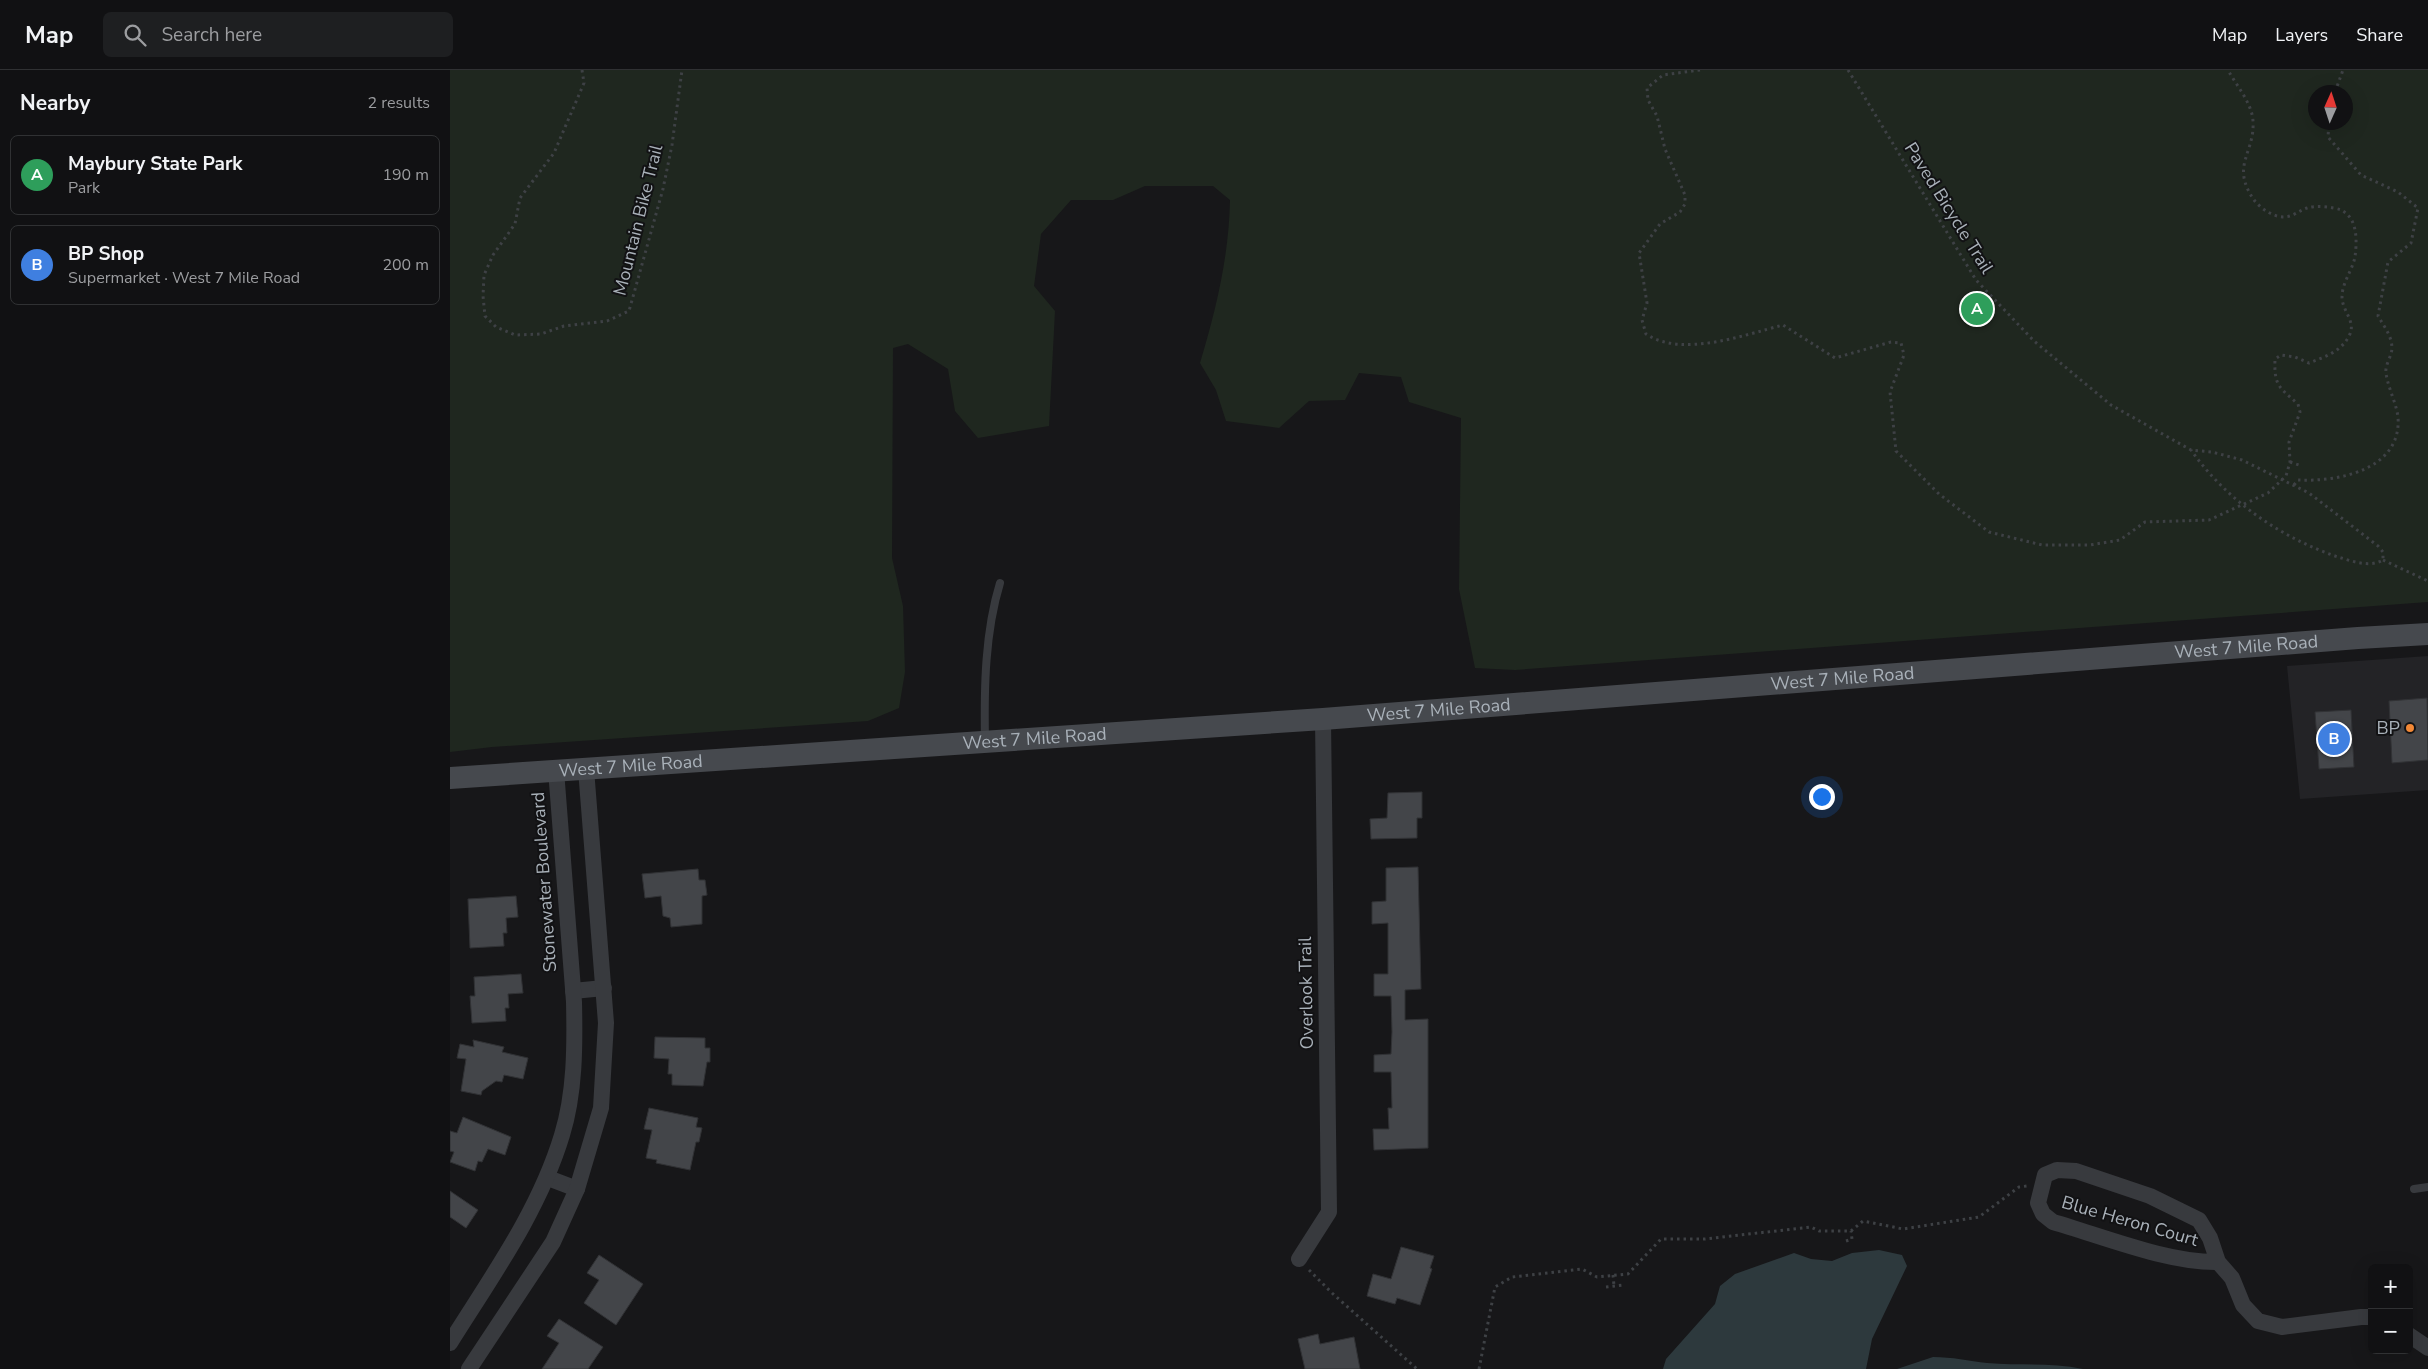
<!DOCTYPE html>
<meta charset="utf-8">
<style>
body{margin:0;font-family:"Nunito Sans",sans-serif;background:#1e1f21;color:#f1f3f6}
.controls{position:absolute;right:15px;bottom:15px;display:grid;overflow:hidden;border-radius:8px;box-shadow:0 5px 20px #0002}
.controls button{width:45px;height:45px;display:grid;place-items:center;padding:0;border:0;border-bottom:1px solid #303133;background:#111113;color:#f1f3f6;font:25px sans-serif}
.compass{position:absolute;left:1858px;top:15px;width:45px;height:45px;border-radius:50%;background:#111113;box-shadow:0 5px 20px #0002;rotate:3deg}
.you{position:absolute;left:1371px;top:726px;width:18px;height:18px;margin:-12px;border:4px solid #fff;border-radius:50%;background:#1a73e8;box-shadow:0 0 0 8px #1a73e833}
.badge{display:grid;place-items:center;width:32px;height:32px;border-radius:50%;background:#f28836;color:#fff;font-size:16px;font-weight:700}
.pin{position:absolute;translate:-50% -50%;border:2px solid #fff;box-shadow:0 1px 5px #0006}
.list{margin:0;padding:0;list-style:none}
h2{display:flex;justify-content:space-between;align-items:center;height:65px;margin:0;padding:0 20px;font-size:21px}
h2 small{font-size:16px;font-weight:400;color:#9c9da0}
.list li{display:grid;grid-template-columns:32px 1fr auto;gap:15px;align-items:center;box-sizing:border-box;height:80px;margin:0 10px 10px;padding:0 10px;border:1px solid #303133;border-radius:8px}
.list b{display:block;font-size:19px;white-space:nowrap}
.list p{margin:0;font-size:16px;white-space:nowrap;color:#9c9da0}
.list em{font-size:16px;font-style:normal;color:#9c9da0}
.icon{flex:none;width:28px;height:28px;fill:none;stroke:currentColor;stroke-width:2;stroke-linecap:round;stroke-linejoin:round}
.map{position:relative;flex:none;width:1978px;height:1299px;overflow:hidden}
header{display:flex;align-items:center;gap:30px;box-sizing:border-box;height:70px;padding:0 25px;background:#111113;border-bottom:1px solid #303133}
header strong{font-size:24px}
nav{display:flex;gap:28px;margin-inline-start:auto;font-size:18px}
.search{width:350px;height:45px;background:#1e1f21;display:flex;align-items:center;gap:12px;box-sizing:border-box;padding:0 18px;border-radius:8px;color:#9c9da0;font-size:19px}
main{display:flex}
aside{flex:1;background:#111113}
.map>svg:first-child{display:block}
.built{fill:#232326}
.green{fill:#1f271f;fill-rule:evenodd}
.water{fill:#2d393d}
.building{fill:#434549;stroke:#313235}
.lines{fill:none;stroke-linecap:round;stroke-linejoin:round}
.path{stroke:#3e4145;stroke-width:3;stroke-dasharray:2.5 4;stroke-linecap:butt}
.lane{stroke:#383a3e;stroke-width:8}
.street{stroke:#383a3e;stroke-width:16}
.secondary{stroke:#46494e;stroke-width:22}
.poi-dot{fill:#f28836;stroke:#121214;stroke-width:2}
.labels{text-anchor:middle;dominant-baseline:central;stroke-width:4;stroke-linejoin:round;paint-order:stroke}
.street-label{font-size:18px;fill:#a9b1b9;stroke:#121214}
.poi-label{font-size:18px;fill:#a9b1b9;stroke:#121214;text-anchor:end}
</style>
<header>
<strong>Map</strong>
<div class="search"><svg class="icon" aria-label="search" viewBox="0 0 24 24"><circle cx="10" cy="10" r="6"/><path d="M15 15l6 6"/></svg>Search here</div>
<nav><a>Map</a><a>Layers</a><a>Share</a></nav>
</header>
<main>
<aside>
<h2>Nearby<small>2 results</small></h2>
<ul class="list">
<li><span class="badge" style="background:#2e9e5b">A</span><div><b>Maybury State Park</b><p>Park</p></div><em>190 m</em></li>
<li><span class="badge" style="background:#3f7fe0">B</span><div><b>BP Shop</b><p>Supermarket · West 7 Mile Road</p></div><em>200 m</em></li>
</ul>
</aside>
<div class="map">
<svg width="1978" height="1299" viewBox="0 0 1978 1299">
<rect width="100%" height="100%" fill="#171719"/>
<path class="built" d="M1978 586V720L1850 729 1837 596Z"/>
<path class="green" d="M0 0H1978V532L1065 600 1025 598 1009 519 1011 348 959 332 951 307 909 303 895 330 859 331 829 358 776 351 766 320 750 293C766 240 779 186 780 130L763 116H695L663 130H621L591 164 584 216 605 241 599 356 528 368 505 341 498 299 458 274 443 278 442 488 453 536 455 602 449 638 418 651 42 677 0 682ZM1866 22H1896V52H1866Z"/>
<g class="water">
<path d="M1429 1180 1452 1185 1457 1196 1422 1269 1416 1299H1213L1216 1289 1265 1234 1270 1216 1285 1204 1344 1183 1361 1189 1382 1191 1402 1183Z"/>
<path d="M1483 1287C1502 1287 1519 1291 1537 1293 1569 1296 1601 1292 1633 1299H1447Z"/>
</g>
<g class="building">
<path d="M1977 628 1978 690 1942 693 1939 631Z"/>
<path d="M1901 640 1904 697 1869 699 1865 642Z"/>
<path d="M972 722V748H967V768L921 769 920 749 937 748 938 723Z"/>
<path d="M968 797 971 919 955 920V950L978 949V1078L924 1080 923 1059H939L938 1038H942L941 1002H924V985L941 984 942 962 941 926H924V904H938V853L922 854V832L936 831V798Z"/>
<path d="M248 799 249 810H255L257 825 252 826V854L221 857 220 848 213 846 211 826 195 828 192 804Z"/>
<path d="M66 826 68 847 56 848 57 863H53L54 876 20 878 18 829Z"/>
<path d="M71 904 73 923 58 924 59 938H55L56 951 22 953 20 926H25L24 907Z"/>
<path d="M205 967 255 968V978H260V992H257L253 1016 222 1015V1004H218L219 989 204 988Z"/>
<path d="M23 970 54 977 52 982 78 988 73 1009 54 1005 52 1012 46 1011 32 1021 31 1025 11 1021 16 989 7 988 10 974 24 977Z"/>
<path d="M199 1038 248 1048 246 1057 252 1058 249 1072H246L240 1100 206 1093 207 1090 196 1088 202 1060 194 1059Z"/>
<path d="M13 1047 61 1067 55 1085 38 1079 32 1092 28 1091 25 1101 0 1092 4 1082 0 1081V1061L7 1063Z"/>
<path d="M0 1121 28 1140 16 1158 0 1147Z"/>
<path d="M951 1177 984 1186 980 1198 982 1199 970 1235 947 1228 945 1234 917 1226 923 1204 941 1209Z"/>
<path d="M149 1185 193 1214 166 1255 134 1233 149 1210 137 1203Z"/>
<path d="M109 1249 153 1277 138 1299H92L109 1273 97 1266Z"/>
<path d="M868 1264 870 1274 904 1267 910 1299H855L848 1269Z"/>
</g>
<g class="lines">
<g class="path">
<path d="M132 0 134 13 104 83 70 128 65 154 43 185 34 205 33 226 35 246 46 257 65 265 91 264 114 256 157 251 179 241 213 119 222 75 232 0"/>
<path d="M1250 0 1213 5 1197 18 1198 30 1207 46 1215 79 1235 125V134L1230 142 1210 154 1189 183 1197 233 1192 250 1196 264C1232 288 1294 265 1333 255L1385 288 1441 272 1451 273 1454 285 1440 322 1446 381 1489 424 1539 462 1592 475H1640L1670 470 1695 452 1759 450 1818 423 1836 406 1840 392 1839 372 1850 342 1848 334C1829 317 1824 316 1825 289L1831 285 1845 287 1859 293C1874 287 1891 282 1899 266 1907 252 1892 241 1892 227 1892 213 1902 201 1905 187 1907 171 1908 148 1891 140 1883 137 1866 135 1857 138 1851 140 1846 144 1840 146 1827 150 1812 140 1804 130 1780 95 1805 84 1803 51 1802 33 1786 15 1778 0"/>
<path d="M1398 0 1526 210 1584 271 1661 335 1741 380 1762 382 1792 390 1859 423 1928 476 1933 482V490C1919 498 1902 491 1888 487 1831 468 1776 430 1741 380"/>
<path d="M1885 22 1893 0"/>
<path d="M1840 392 1852 396"/>
<path d="M1844 415 1848 410C1888 412 1952 400 1948 347 1946 332 1938 318 1936 303 1935 297 1939 290 1941 284 1945 270 1935 258 1928 246L1938 192 1961 173 1968 138 1948 122 1911 105 1878 67 1879 52"/>
<path d="M1933 490 1978 511"/>
<path d="M1396 1171 1402 1169 1401 1161"/>
<path d="M859 1200 882 1223 967 1299"/>
<path d="M1163 1205 1164 1216"/>
<path d="M1156 1217 1173 1215"/>
<path d="M1029 1299 1045 1217 1062 1207 1132 1199 1147 1207 1178 1204 1211 1169H1255L1361 1157 1369 1161H1401L1413 1151 1453 1159 1529 1147 1569 1117 1577 1116"/>
</g>
<g class="lane">
<path d="M535 670C534 618 535 562 550 513"/>
<path d="M1964 1119 1978 1117"/>
</g>
<g class="street">
<path d="M123 921 154 918"/>
<path d="M98 1108 127 1119"/>
<path d="M849 1189 879 1142 873 649"/>
<path d="M1768 1192C1718 1193 1652 1166 1603 1152L1593 1144 1588 1133 1595 1105 1607 1100 1626 1101 1700 1126 1749 1150 1760 1168 1768 1192 1782 1208 1793 1235 1808 1251 1832 1257 1911 1247H1922"/>
<path d="M1959 1265 1978 1278"/>
<path d="M0 1273C42 1206 89 1141 112 1065 125 1023 125 976 124 932L106 700"/>
<path d="M19 1299 103 1172 127 1119 151 1038 156 953 136 699"/>
</g>
<path class="secondary" id="s1" d="M0 708 873 649 1908 568 1978 564"/>
</g>
<circle class="poi-dot" cx="1960" cy="658" r="5"/>
<g class="labels">
<g class="street-label">
<text transform="translate(1499 138) rotate(58)">Paved Bicycle Trail</text>
<text transform="translate(188 150) rotate(-76)">Mountain Bike Trail</text>
<text stroke="none"><textPath href="#s1" startOffset="1801">West 7 Mile Road</textPath></text>
<text stroke="none"><textPath href="#s1" startOffset="1396">West 7 Mile Road</textPath></text>
<text stroke="none"><textPath href="#s1" startOffset="991">West 7 Mile Road</textPath></text>
<text stroke="none"><textPath href="#s1" startOffset="586">West 7 Mile Road</textPath></text>
<text stroke="none"><textPath href="#s1" startOffset="181">West 7 Mile Road</textPath></text>
<text transform="translate(94 812) rotate(-94)">Stonewater Boulevard</text>
<text transform="translate(856 923) rotate(-91)">Overlook Trail</text>
<text transform="translate(1680 1151) rotate(16)">Blue Heron Court</text>
</g>
<g class="poi-label">
<text x="1950" y="658">BP</text>
</g>
</g>
</svg>
<div class="controls">
<button>+</button>
<button>−</button>
</div>
<svg class="compass" viewBox="-18 -18 36 36"><path d="M0-13l5 13h-10z" fill="#e53935"/><path d="M0 13l5-13h-10z" fill="#9c9da0"/></svg>
<div class="you"></div>
<div class="pin badge" style="left:1527px;top:239px;background:#2e9e5b">A</div>
<div class="pin badge" style="left:1884px;top:669px;background:#3f7fe0">B</div>
</div>
</main>
